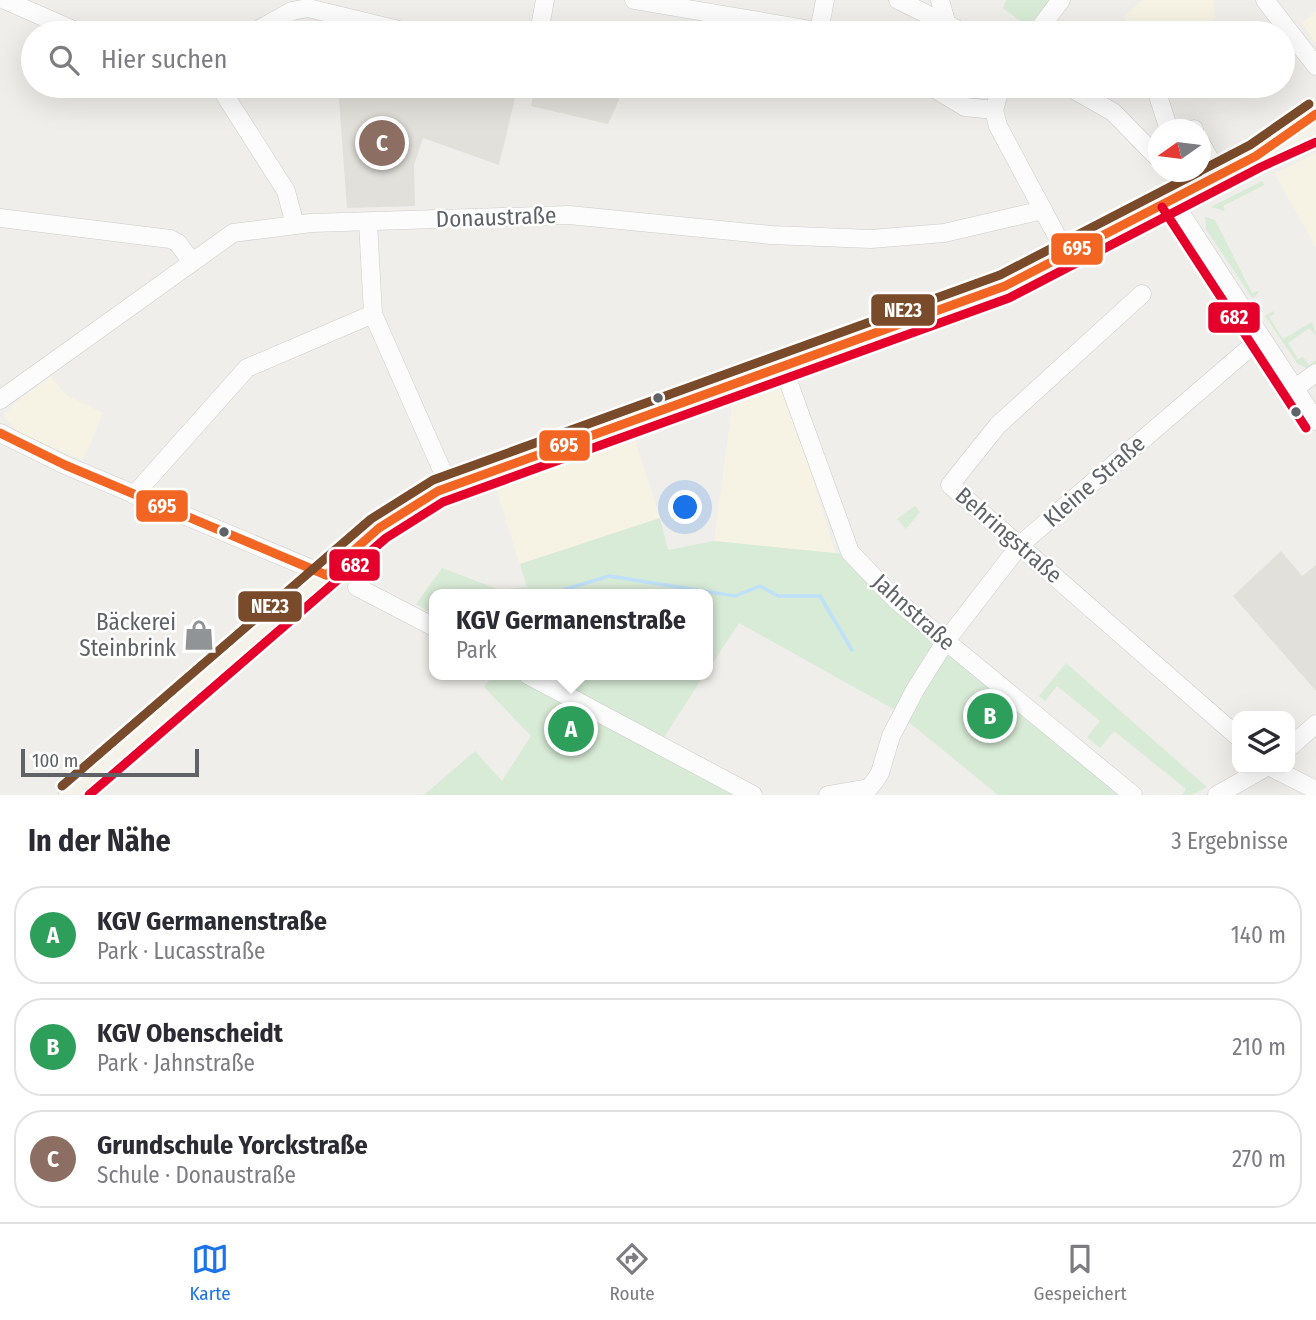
<!DOCTYPE html>
<html lang="de">
<meta charset="utf-8">
<style>
body{margin:0;font-family:"Fira Sans Condensed",sans-serif;background:#f2f2f3;color:#2b2b33}
.controls{position:absolute;right:21px;bottom:21px;display:grid;overflow:hidden;border-radius:14px;box-shadow:0 7px 28px #0002}
.controls button{width:63px;height:63px;display:grid;place-items:center;padding:0;border:0;border-bottom:2px solid #e1e1e2;background:#fff;color:#2b2b33;font:35px sans-serif}
.compass{position:absolute;left:1148px;top:119px;width:63px;height:63px;border-radius:50%;background:#fff;box-shadow:0 7px 28px #0002;rotate:256deg}
.scale{position:absolute;left:21px;bottom:18px;width:178px;box-sizing:border-box;padding-left:7px;border:4px solid #5f6368;border-top:0;font-size:19px;line-height:24px;white-space:nowrap;color:#5f6368;-webkit-text-stroke:5px #fff;paint-order:stroke}
.you{position:absolute;left:686px;top:508px;width:24px;height:24px;margin:-18px;border:5px solid #fff;border-radius:50%;background:#1a73e8;box-shadow:0 0 0 10px #1a73e833}
.badge{display:grid;place-items:center;width:46px;height:46px;border-radius:50%;background:#1a73e8;color:#fff;font-size:23px;font-weight:700}
.pin{position:absolute;translate:-50% -50%;border:4px solid #fff;box-shadow:0 2px 7px #0006}
.popup{position:absolute;left:429px;top:589px;width:284px;height:91px;box-sizing:border-box;display:grid;place-content:center;border-radius:14px;background:#fff;filter:drop-shadow(0 2px 5px #0005);font-size:23px;white-space:nowrap;color:#7c7c81}
.popup b{font-size:26px;color:#2b2b33}
.popup::after{content:'';position:absolute;left:50%;top:100%;margin-left:-14px;border:14px solid transparent;border-top-color:#fff}
.list{margin:0;padding:0;list-style:none}
h2{display:flex;justify-content:space-between;align-items:center;height:91px;margin:0;padding:0 28px;font-size:30px}
h2 small{font-size:23px;font-weight:400;color:#7c7c81}
.list li{display:grid;grid-template-columns:46px 1fr auto;gap:21px;align-items:center;box-sizing:border-box;height:98px;margin:0 14px 14px;padding:0 14px;border:2px solid #e1e1e2;border-radius:28px}
.list b{display:block;font-size:26px;white-space:nowrap}
.list p{margin:0;font-size:23px;white-space:nowrap;color:#7c7c81}
.list em{font-size:23px;font-style:normal;color:#7c7c81}
.icon{flex:none;width:38px;height:38px;fill:none;stroke:currentColor;stroke-width:2;stroke-linecap:round;stroke-linejoin:round}
.map{position:relative;flex:none;width:1316px;height:795px;overflow:hidden}
.search{position:absolute;background:#fff;box-shadow:0 7px 28px #0002;left:21px;right:21px;top:21px;height:77px;display:flex;align-items:center;gap:18px;box-sizing:border-box;padding:0 24px;border-radius:38px;color:#7c7c81;font-size:26px}
.sheet{height:427px;background:#fff}
nav{display:flex;justify-content:space-around;align-items:center;box-sizing:border-box;height:98px;border-top:2px solid #e1e1e2;background:#fff;font-size:19px;color:#7c7c81}
nav a{display:grid;justify-items:center;gap:4px}
nav .on{color:#1a73e8}
.map>svg:first-child{display:block}
.commercial{fill:#f7f3e4}
.education{fill:#e2e0da}
.green{fill:#d8ebd6}
.lines{fill:none;stroke-linecap:round;stroke-linejoin:round}
.stream{stroke:#bfe0f9;stroke-width:3.5}
.minor-casing{stroke:#cbcccc;stroke-width:19}
.major-casing{stroke:#d7ceb8;stroke-width:24}
.minor{stroke:#fdfcfc;stroke-width:18}
.major{stroke:#f4f2e9;stroke-width:23}
.bus-1-casing{stroke:#fff;stroke-width:14}
.bus-2-casing{stroke:#fff;stroke-width:14}
.bus-3-casing{stroke:#fff;stroke-width:14}
.bus-1{stroke:#f26522;stroke-width:9}
.bus-2{stroke:#e4002b;stroke-width:9}
.bus-3{stroke:#7a4b2a;stroke-width:9}
.bus-dot{fill:#5f6368;stroke:#fff;stroke-width:2.5}
.labels{text-anchor:middle;dominant-baseline:central;stroke-width:5;stroke-linejoin:round;paint-order:stroke}
.street-label{font-size:23px;fill:#5f6368;stroke:#fff}
.poi-label{font-size:23px;fill:#5f6368;stroke:#fff;text-anchor:end}
.line-badge{stroke:#fff;stroke-width:2.5}
.badge-label{font-size:19px;text-anchor:middle;font-weight:bold;fill:#fff}
</style>
<div class="map">
<svg width="1316" height="795" viewBox="0 0 1316 795">
<rect width="100%" height="100%" fill="#efeeea"/>
<g class="commercial">
<path d="M1142 0H1213L1215 18 1199 33H1129L1124 16Z"/>
<path d="M1316 11V44L1302 23Z"/>
<path d="M1316 153V248L1275 174Z"/>
<path d="M51 376 66 395 103 413 83 460 17 432 4 416 11 406Z"/>
<path d="M778 387 785 388 836 555 714 541 733 400Z"/>
<path d="M633 435 660 518 520 564 495 486Z"/>
</g>
<g class="education">
<path d="M338 86H518L499 165 423 138 414 165 415 206 347 208Z"/>
<path d="M535 86H625L608 124 531 106Z"/>
<path d="M1281 551 1302 576 1316 565V691L1233 596Z"/>
</g>
<g class="green">
<path d="M1006 0H1050L1029 28 1003 8Z"/>
<path d="M1262 181 1264 185 1223 206 1225 211 1211 207Z"/>
<path d="M1205 217 1215 220 1252 293 1259 291 1253 299 1206 229Z"/>
<path d="M1273 311 1274 314 1269 317 1283 339 1312 322 1316 335 1309 328 1288 343 1298 359 1303 357 1309 365 1316 360V365L1306 368 1297 363 1265 316Z"/>
<path d="M915 506 920 512 906 529 897 519Z"/>
<path d="M660 518 668 550 714 541 845 554 936 643 895 710 739 623 708 670V594H434V615L416 604 442 568 500 590 527 587 520 564Z"/>
<path d="M948 653 1124 795H998L905 719Z"/>
<path d="M1066 663 1200 781 1207 787 1192 795H1182L1186 789 1114 731 1100 748 1087 737 1100 721 1057 686 1045 701 1039 696Z"/>
<path d="M493 675H512L741 795H424L475 751 502 781 531 736 484 687Z"/>
<path d="M538 675H704L663 739Z"/>
</g>
<g class="lines">
<path class="stream" d="M563 590 609 576 735 596 760 586 778 596H820L852 650"/>
<defs>
<g id="minor">
<path d="M5 0 80 33"/>
<path d="M634 0 829 33"/>
<path d="M898 0 965 33"/>
<path d="M940 0 947 25"/>
<path d="M1265 0 1316 66"/>
<path d="M819 31 825 0"/>
<path d="M252 33 292 11 308 8 411 33"/>
<path d="M539 33 545 0"/>
<path d="M1036 33 1061 0"/>
<path d="M219 86 286 191 295 225"/>
<path d="M930 86 965 107 994 110"/>
<path d="M1001 86 994 110 998 126 1067 255"/>
<path d="M1067 86 1113 112 1158 158"/>
<path d="M1155 86 1169 130"/>
<path d="M1194 129V130"/>
<path d="M1200 142 1219 175"/>
<path d="M1176 172H1183"/>
<path d="M1172 200 1316 421"/>
<path d="M0 218 170 239 178 243 191 261"/>
<path d="M368 222 373 314 449 486"/>
<path d="M1142 294 998 425 950 485 1237 736"/>
<path d="M783 367 850 552 896 600 1133 795"/>
<path d="M1295 388 1316 373"/>
<path d="M0 400 233 233 311 223 569 215 771 235 871 239 944 233 1043 210"/>
<path d="M0 433 65 465 326 575"/>
<path d="M134 495 247 368 373 314"/>
<path d="M357 587 434 627"/>
<path d="M528 675 753 795"/>
<path d="M1290 747 1316 724"/>
<path d="M1274 769 1316 790"/>
<path d="M828 795 869 788 874 782 880 773 891 736 915 690 945 642 1020 545 1261 338"/>
<path d="M1217 795 1263 769"/>
</g>
<path id="major" d="M70 795 379 528 438 491 1005 286 1256 156 1316 129"/>
</defs>
<use href="#minor" class="minor-casing"/>
<use href="#major" class="major-casing"/>
<use href="#minor" class="minor"/>
<use href="#major" class="major"/>
<defs>
<g id="bus-1">
<path d="M0 433 65 465 326 575"/>
<path d="M326 575 379 528 438 491 1005 286 1256 156 1316 114"/>
</g>
<g id="bus-2">
<path d="M1162 207 1306 428"/>
<path d="M89 795 386 538 443 502 1009 298 1261 167 1316 142"/>
</g>
<g id="bus-3">
<path d="M1200 171 1250 145 1309 104"/>
<path d="M62 786 371 519 433 480 1000 275 1199 172"/>
</g>
</defs>
<use href="#bus-1" class="bus-1-casing"/>
<use href="#bus-2" class="bus-2-casing"/>
<use href="#bus-3" class="bus-3-casing"/>
<use href="#bus-1" class="bus-1"/>
<use href="#bus-2" class="bus-2"/>
<use href="#bus-3" class="bus-3"/>
</g>
<defs>
<symbol id="shop-bare" viewBox="-9 -9 18 18"><path d="M-5-2.5h2.3a2.7 3.5 0 0 1 5.4 0H5L5.5 6h-11ZM-1.5-2.5h3a1.5 2.3 0 0 0-3 0Z" fill="#919496" stroke="#fff" stroke-width="2.5" paint-order="stroke"/></symbol>
</defs>
<g fill-rule="evenodd">
<use href="#shop-bare" x="177" y="613" width="44" height="44"/>
</g>
<g class="bus-dot">
<circle cx="658" cy="398" r="6"/>
<circle cx="1296" cy="412" r="6"/>
<circle cx="224" cy="532" r="6"/>
</g>
<g class="labels">
<g class="street-label">
<text transform="translate(496 217) rotate(-2)">Donaustraße</text>
<text transform="translate(1094 481) rotate(-41)">Kleine Straße</text>
<text transform="translate(1009 535) rotate(41)">Behringstraße</text>
<text transform="translate(914 612) rotate(42)">Jahnstraße</text>
</g>
<g class="poi-label">
<text x="176" y="622">Bäckerei<tspan x="176" dy="26">Steinbrink</tspan></text>
</g>
</g>
<g class="line-badge">
<rect x="1050" y="232" width="54" height="34" rx="7" fill="#f26522"/>
<rect x="870" y="293" width="66" height="34" rx="7" fill="#7a4b2a"/>
<rect x="1207" y="301" width="54" height="33" rx="7" fill="#e4002b"/>
<rect x="538" y="429" width="53" height="33" rx="7" fill="#f26522"/>
<rect x="135" y="489" width="54" height="34" rx="7" fill="#f26522"/>
<rect x="328" y="548" width="53" height="34" rx="7" fill="#e4002b"/>
<rect x="237" y="590" width="66" height="33" rx="7" fill="#7a4b2a"/>
</g>
<g class="badge-label">
<text x="1077" y="255">695</text>
<text x="903" y="317">NE23</text>
<text x="1234" y="324">682</text>
<text x="564" y="452">695</text>
<text x="162" y="513">695</text>
<text x="355" y="572">682</text>
<text x="270" y="613">NE23</text>
</g>
</svg>
<div class="controls">
<button><svg class="icon" aria-label="layers" viewBox="0 0 24 24"><path d="M12 4l9 5-9 5-9-5zM3 14l9 5 9-5"/></svg></button>
</div>
<svg class="compass" viewBox="-18 -18 36 36"><path d="M0-13l5 13h-10z" fill="#e53935"/><path d="M0 13l5-13h-10z" fill="#7c7c81"/></svg>
<div class="scale">100 m</div>
<div class="you"></div>
<div class="pin badge" style="left:571px;top:729px;background:#2e9e5b">A</div>
<div class="popup"><b>KGV Germanenstraße</b>Park</div>
<div class="pin badge" style="left:990px;top:716px;background:#2e9e5b">B</div>
<div class="pin badge" style="left:382px;top:143px;background:#8d6e63">C</div>
<div class="search"><svg class="icon" aria-label="search" viewBox="0 0 24 24"><circle cx="10" cy="10" r="6"/><path d="M15 15l6 6"/></svg>Hier suchen</div>
</div>
<section class="sheet">
<h2>In der Nähe<small>3 Ergebnisse</small></h2>
<ul class="list">
<li><span class="badge" style="background:#2e9e5b">A</span><div><b>KGV Germanenstraße</b><p>Park · Lucasstraße</p></div><em>140 m</em></li>
<li><span class="badge" style="background:#2e9e5b">B</span><div><b>KGV Obenscheidt</b><p>Park · Jahnstraße</p></div><em>210 m</em></li>
<li><span class="badge" style="background:#8d6e63">C</span><div><b>Grundschule Yorckstraße</b><p>Schule · Donaustraße</p></div><em>270 m</em></li>
</ul>
</section>
<nav>
<a class="on"><svg class="icon" aria-label="map" viewBox="0 0 24 24"><path d="M3 6l6-2 6 2 6-2v14l-6 2-6-2-6 2zM9 4v14M15 6v14"/></svg>Karte</a>
<a><svg class="icon" aria-label="directions" viewBox="0 0 24 24"><path d="M12 3l9 9-9 9-9-9zM9 14v-3h6M13 9l2 2-2 2"/></svg>Route</a>
<a><svg class="icon" aria-label="saved" viewBox="0 0 24 24"><path d="M7 4h10v16l-5-4-5 4z"/></svg>Gespeichert</a>
</nav>
